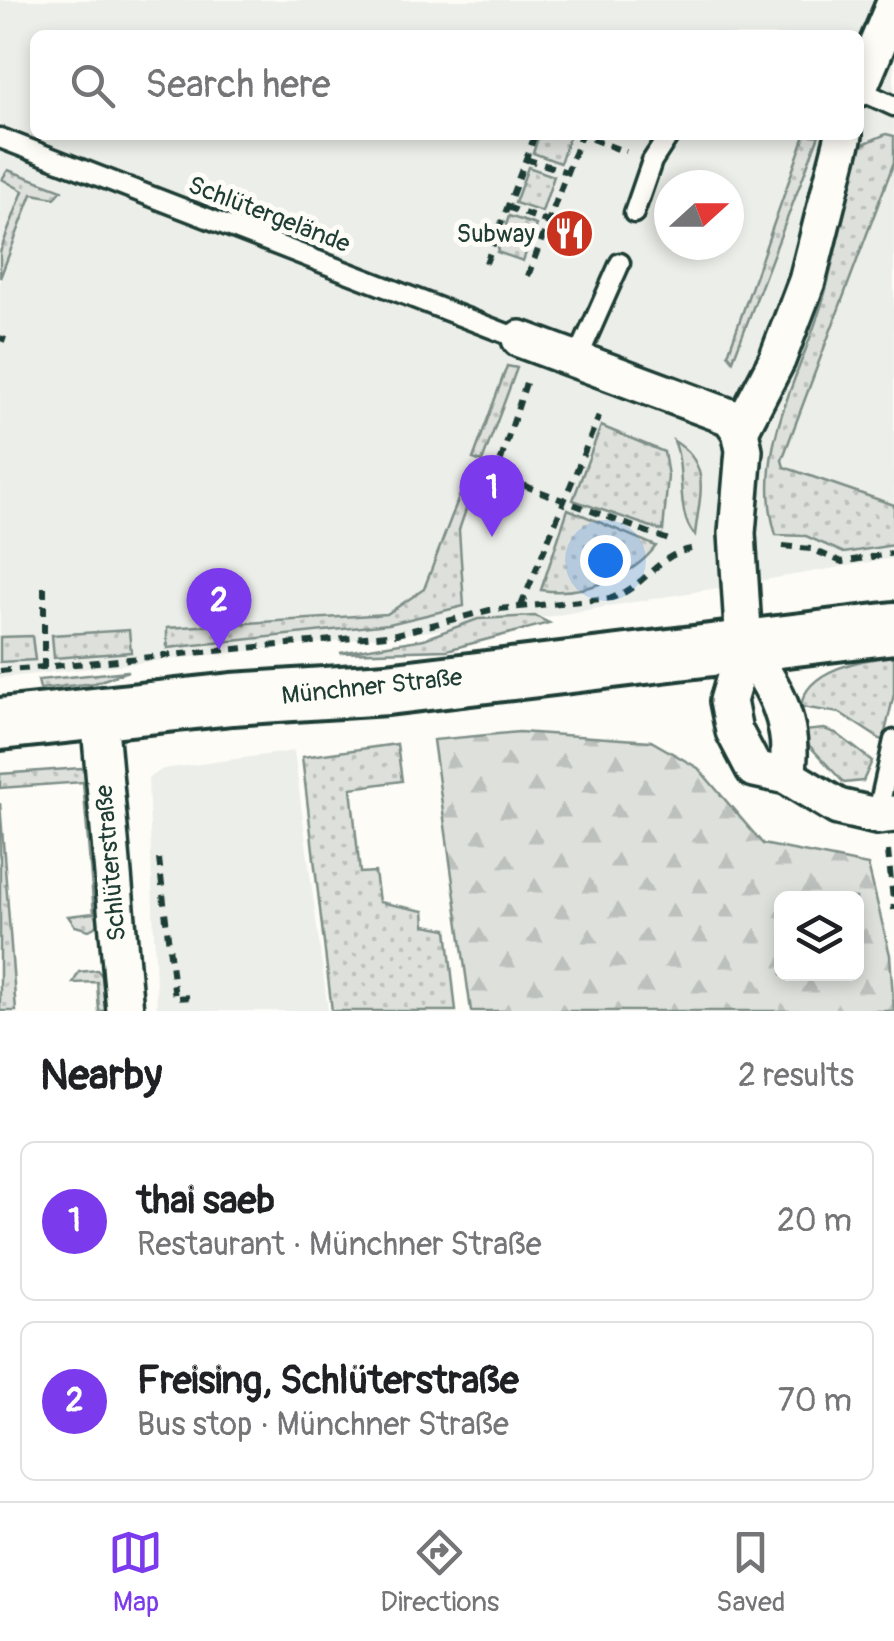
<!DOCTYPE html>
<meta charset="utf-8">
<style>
body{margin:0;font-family:Pangolin,sans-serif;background:#f2f2f2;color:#202124}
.controls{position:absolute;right:30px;bottom:30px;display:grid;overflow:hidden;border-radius:15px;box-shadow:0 5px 15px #0003}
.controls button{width:90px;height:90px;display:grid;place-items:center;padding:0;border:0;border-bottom:2px solid #e0e0e0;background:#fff;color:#202124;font:50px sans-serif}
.compass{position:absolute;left:654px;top:170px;width:90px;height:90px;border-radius:50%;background:#fff;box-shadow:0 5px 15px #0003;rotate:69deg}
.you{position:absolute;left:605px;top:560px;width:35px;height:35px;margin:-25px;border:8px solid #fff;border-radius:50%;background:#1a73e8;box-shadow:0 0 0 15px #1a73e833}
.badge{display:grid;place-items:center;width:65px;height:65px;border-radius:50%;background:#7c3aed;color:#fff;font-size:32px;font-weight:700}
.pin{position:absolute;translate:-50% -82px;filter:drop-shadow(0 2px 5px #0008)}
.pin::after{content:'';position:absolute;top:52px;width:35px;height:30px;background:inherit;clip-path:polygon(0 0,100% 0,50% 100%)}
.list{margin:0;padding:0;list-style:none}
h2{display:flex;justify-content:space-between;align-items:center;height:130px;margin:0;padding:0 40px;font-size:42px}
h2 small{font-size:32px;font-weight:400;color:#757577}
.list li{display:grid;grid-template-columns:65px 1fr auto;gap:30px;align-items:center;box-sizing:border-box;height:160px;margin:0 20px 20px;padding:0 20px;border:2px solid #e0e0e0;border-radius:15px}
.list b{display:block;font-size:38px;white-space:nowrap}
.list p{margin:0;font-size:32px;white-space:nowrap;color:#757577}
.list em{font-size:32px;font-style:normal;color:#757577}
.icon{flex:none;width:55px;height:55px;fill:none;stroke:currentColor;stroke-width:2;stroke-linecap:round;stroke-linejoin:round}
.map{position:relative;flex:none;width:894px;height:1011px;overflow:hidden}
.search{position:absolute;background:#fff;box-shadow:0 5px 15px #0003;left:30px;right:30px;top:30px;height:110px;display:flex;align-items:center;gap:25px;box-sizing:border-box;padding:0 35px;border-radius:15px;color:#757577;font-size:38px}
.sheet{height:490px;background:#fff}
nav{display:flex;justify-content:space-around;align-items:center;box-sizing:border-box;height:140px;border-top:2px solid #e0e0e0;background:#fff;font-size:28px;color:#757577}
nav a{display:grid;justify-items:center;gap:5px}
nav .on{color:#7c3aed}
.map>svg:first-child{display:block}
.built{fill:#eceee9;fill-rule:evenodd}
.grass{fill:url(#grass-dots);stroke:#7e8e88;stroke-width:2.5}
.forest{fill:url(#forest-firs);stroke:#7e8e88;stroke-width:2.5;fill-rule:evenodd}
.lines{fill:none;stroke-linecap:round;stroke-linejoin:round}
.lane-casing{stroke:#1f3d34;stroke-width:25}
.street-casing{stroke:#1f3d34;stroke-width:42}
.secondary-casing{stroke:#1f3d34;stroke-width:58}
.path{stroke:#1f3d34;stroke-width:6;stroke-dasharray:10 8;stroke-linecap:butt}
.lane{stroke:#fdfcf7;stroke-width:18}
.street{stroke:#fdfcf7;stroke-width:35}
.secondary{stroke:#fdfcf7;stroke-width:50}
.labels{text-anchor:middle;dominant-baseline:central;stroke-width:10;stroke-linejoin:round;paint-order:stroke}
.street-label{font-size:25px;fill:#1f3d34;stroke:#fdfcf7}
.poi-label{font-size:25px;fill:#1f3d34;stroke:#fdfcf7;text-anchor:end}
</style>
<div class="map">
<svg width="894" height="1011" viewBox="0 0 894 1011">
<defs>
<pattern id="grass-dots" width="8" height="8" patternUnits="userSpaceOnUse" patternTransform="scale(2.5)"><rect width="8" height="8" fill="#dde0db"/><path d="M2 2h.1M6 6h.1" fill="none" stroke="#bdc1bd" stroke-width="1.8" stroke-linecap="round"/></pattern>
<pattern id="forest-firs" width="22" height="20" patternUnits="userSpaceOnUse" patternTransform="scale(2.5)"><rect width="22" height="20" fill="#dde0db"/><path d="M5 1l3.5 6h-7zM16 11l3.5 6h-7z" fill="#bdc1bd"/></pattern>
</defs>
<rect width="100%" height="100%" fill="#fdfcf7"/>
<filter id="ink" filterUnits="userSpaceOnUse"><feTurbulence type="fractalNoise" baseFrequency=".01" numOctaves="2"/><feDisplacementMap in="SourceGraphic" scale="20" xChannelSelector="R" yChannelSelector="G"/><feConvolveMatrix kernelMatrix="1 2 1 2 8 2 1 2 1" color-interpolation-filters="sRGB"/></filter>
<g filter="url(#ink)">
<g class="built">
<path d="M0 0H894V558L522 621 0 678ZM35 35H859V135H35ZM669 185H729V245H669Z"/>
<path d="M294 751 328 1011H157L148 778 163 769Z"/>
</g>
<g class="grass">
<path d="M886 134 894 136V162L782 460 784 467 894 505V545L844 553 806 536 776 535C750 450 803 374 825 293 839 244 845 193 861 145Z"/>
<path d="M539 135H570L560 163 533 153Z"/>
<path d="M805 135H819L733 360 728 354Z"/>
<path d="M528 167 554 176 542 212 515 203Z"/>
<path d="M8 170 62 190 55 198 32 194 0 278V252L23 191 2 179Z"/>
<path d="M509 216 536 225 523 261 497 252Z"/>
<path d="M507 366 517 368 482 462 473 459Z"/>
<path d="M601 426 664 452 668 476 663 531 573 500Z"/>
<path d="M674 441C713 465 699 496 695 535 675 516 686 467 674 441Z"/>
<path d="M467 476 476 480 459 530 464 606 389 624 167 648V628L387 614 424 589Z"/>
<path d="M568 509 656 546C632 578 581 596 541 590Z"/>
<path d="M535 616 549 623 447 650 340 653 424 639 478 619Z"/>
<path d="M129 630 131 652 54 658 52 635Z"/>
<path d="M32 636 35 660 0 662V637Z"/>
<path d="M894 656V694L883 741 840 713 801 707C805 669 864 659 894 656Z"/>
<path d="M128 671 95 683 40 689 38 680Z"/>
<path d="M824 729 836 733 872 761 863 781 844 783 807 743 803 731Z"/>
<path d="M397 744 402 781 351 788 360 873 375 872 379 902 424 911 425 925 447 929 456 1011H332L302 757Z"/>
<path d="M81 768 87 774 102 923 89 930 75 926 68 916 94 913 83 782 0 788V774Z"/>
<path d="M0 803 16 1011H0Z"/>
<path d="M97 970 105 979 109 1011H99L97 982 73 983 79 972Z"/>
</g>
<path class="forest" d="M519 732 651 741 698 768 763 844 868 865 890 955 894 1011H471L433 740ZM782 898H856V974H782Z"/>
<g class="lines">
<defs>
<g id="lane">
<path d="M859 90 894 106"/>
<path d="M0 138 520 339"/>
<path d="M634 213 652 161 669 135"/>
<path d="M577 360 620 263"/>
<path d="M877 816 894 740"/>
</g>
<g id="street">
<path d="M859 88 894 5"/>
<path d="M520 339 730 417 740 431 744 450 737 533 744 646 728 701 734 731 754 769 787 776 838 807 877 816 894 814"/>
<path d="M740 431 777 360 807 281 844 135"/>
<path d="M744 646C775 685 796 725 787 776"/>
<path d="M99 715 125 1011"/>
</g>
<path id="secondary" d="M0 724 232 699 387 689 894 628"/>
</defs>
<use href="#lane" class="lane-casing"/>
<use href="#street" class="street-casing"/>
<use href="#secondary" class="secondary-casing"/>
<g class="path">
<path d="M526 159 567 172"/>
<path d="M507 207 548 222"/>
<path d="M486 263 535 135"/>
<path d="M528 276 581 135 626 152"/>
<path d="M0 338 6 340"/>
<path d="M526 383 496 475 674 542"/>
<path d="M783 546 811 549 842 562 894 553"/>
<path d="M44 587V668"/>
<path d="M521 606 599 416"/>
<path d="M0 671 397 634 490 610 611 598C645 588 656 555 691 549"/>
<path d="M888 851 894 910"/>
<path d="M159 859 175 998 195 997"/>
</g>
<use href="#lane" class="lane"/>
<use href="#street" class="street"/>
<use href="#secondary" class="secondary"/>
</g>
</g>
<defs>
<symbol id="restaurant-disc" viewBox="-11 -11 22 22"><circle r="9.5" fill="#c8321e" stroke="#fdfcf7"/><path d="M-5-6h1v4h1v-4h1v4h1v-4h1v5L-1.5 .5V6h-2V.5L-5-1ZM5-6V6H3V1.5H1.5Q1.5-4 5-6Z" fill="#fff"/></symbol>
</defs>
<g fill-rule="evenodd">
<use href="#restaurant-disc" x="542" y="206" width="55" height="55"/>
</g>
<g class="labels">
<g class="street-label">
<text transform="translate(269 215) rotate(21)">Schlütergelände</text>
<text transform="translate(372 687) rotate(-6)">Münchner Straße</text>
<text transform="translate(111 863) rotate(-95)">Schlüterstraße</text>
</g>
<g class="poi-label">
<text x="535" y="234">Subway</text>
</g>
</g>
</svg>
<div class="controls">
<button><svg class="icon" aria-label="layers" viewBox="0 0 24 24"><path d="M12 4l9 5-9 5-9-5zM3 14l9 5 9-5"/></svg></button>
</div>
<svg class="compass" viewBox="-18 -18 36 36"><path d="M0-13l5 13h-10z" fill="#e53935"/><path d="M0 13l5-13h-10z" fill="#757577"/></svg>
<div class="you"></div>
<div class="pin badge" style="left:492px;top:537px">1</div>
<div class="pin badge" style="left:219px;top:650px">2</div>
<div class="search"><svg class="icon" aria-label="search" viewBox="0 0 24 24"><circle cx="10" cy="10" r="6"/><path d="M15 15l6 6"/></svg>Search here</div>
</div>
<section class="sheet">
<h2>Nearby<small>2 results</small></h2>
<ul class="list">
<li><span class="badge">1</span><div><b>thai saeb</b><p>Restaurant · Münchner Straße</p></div><em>20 m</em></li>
<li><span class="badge">2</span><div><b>Freising, Schlüterstraße</b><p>Bus stop · Münchner Straße</p></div><em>70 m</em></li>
</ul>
</section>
<nav>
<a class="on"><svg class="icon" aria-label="map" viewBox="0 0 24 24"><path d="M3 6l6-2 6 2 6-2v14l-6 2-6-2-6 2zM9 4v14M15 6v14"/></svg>Map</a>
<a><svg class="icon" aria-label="directions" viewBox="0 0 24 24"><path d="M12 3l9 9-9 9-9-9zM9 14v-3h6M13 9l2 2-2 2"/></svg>Directions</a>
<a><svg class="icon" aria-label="saved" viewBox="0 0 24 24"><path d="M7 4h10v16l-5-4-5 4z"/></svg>Saved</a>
</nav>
